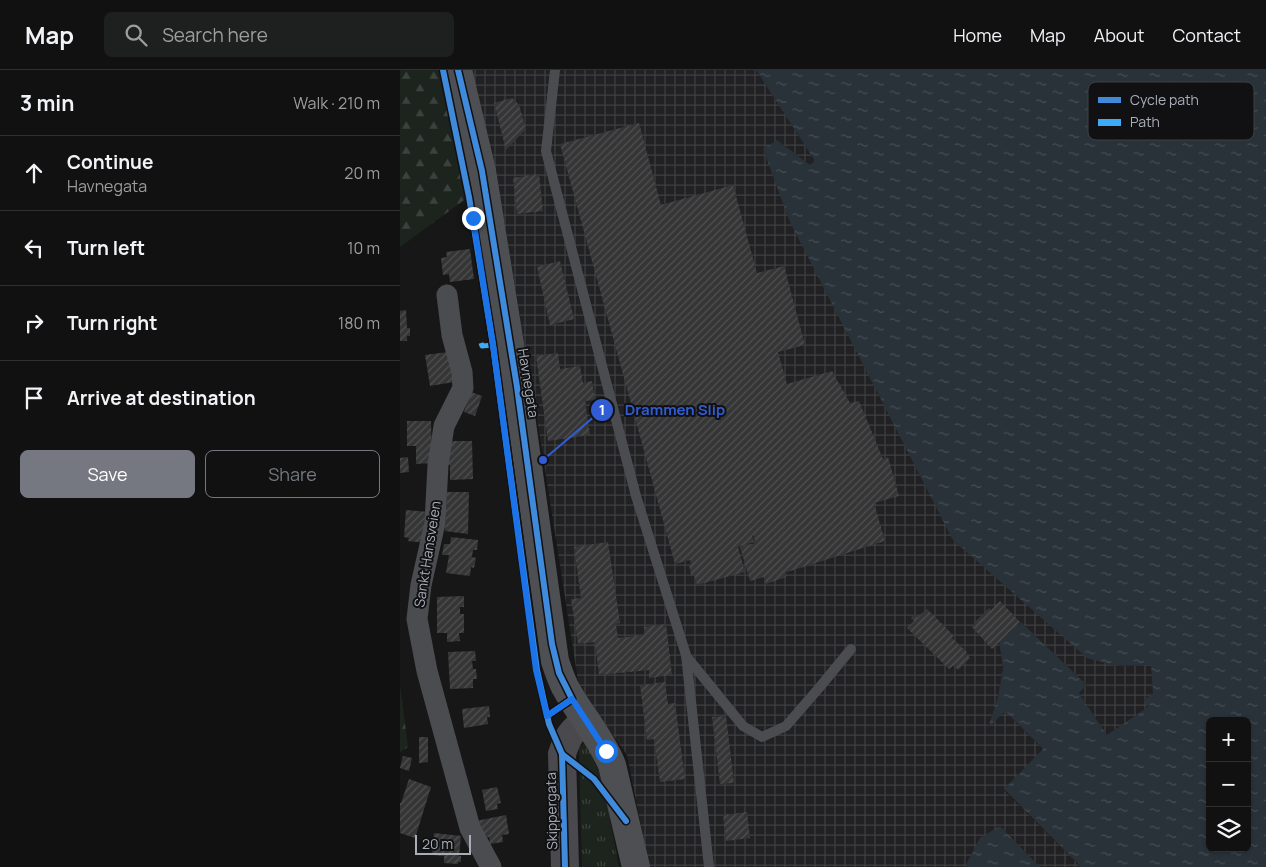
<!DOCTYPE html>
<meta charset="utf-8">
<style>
body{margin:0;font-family:Manrope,sans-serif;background:#1e1f1f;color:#f1f3f6}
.controls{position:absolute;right:15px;bottom:15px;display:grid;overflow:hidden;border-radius:8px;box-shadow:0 1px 4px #0004}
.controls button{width:45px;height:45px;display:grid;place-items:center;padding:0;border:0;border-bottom:1px solid #303131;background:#111;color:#f1f3f6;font:25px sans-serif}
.scale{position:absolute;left:15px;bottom:12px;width:56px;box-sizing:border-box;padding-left:5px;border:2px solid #a8adb8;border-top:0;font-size:14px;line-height:18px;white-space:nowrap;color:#a8adb8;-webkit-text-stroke:4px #111113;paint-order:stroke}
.stop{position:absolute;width:15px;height:15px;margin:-11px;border:4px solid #1a73e8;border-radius:50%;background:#fff}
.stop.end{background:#1a73e8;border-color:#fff;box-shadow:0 1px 5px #0008}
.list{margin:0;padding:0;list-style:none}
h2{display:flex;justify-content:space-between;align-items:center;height:65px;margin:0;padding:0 20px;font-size:21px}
h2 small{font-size:16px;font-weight:400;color:#9c9d9f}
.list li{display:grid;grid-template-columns:32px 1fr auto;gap:15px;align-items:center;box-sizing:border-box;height:75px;padding:0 20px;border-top:1px solid #303131}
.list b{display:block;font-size:19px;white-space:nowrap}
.list p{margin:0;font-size:16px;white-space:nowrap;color:#9c9d9f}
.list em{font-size:16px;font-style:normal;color:#9c9d9f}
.actions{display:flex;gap:10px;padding:15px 20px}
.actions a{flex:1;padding:11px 0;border:1px solid #757880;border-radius:8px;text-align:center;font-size:18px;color:#757880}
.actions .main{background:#757880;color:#fff}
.icon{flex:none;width:28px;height:28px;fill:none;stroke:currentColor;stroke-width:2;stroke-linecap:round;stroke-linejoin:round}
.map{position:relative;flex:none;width:866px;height:797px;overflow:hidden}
header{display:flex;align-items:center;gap:30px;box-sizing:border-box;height:70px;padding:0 25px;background:#111;border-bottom:1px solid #303131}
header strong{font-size:24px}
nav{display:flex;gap:28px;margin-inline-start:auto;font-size:18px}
.search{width:350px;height:45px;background:#1e1f1f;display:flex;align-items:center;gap:12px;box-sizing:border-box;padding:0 18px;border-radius:8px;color:#9c9d9f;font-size:19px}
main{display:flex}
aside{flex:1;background:#111}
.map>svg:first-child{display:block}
.industrial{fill:url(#industrial-grid)}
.grass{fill:url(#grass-tufts)}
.forest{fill:url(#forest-firs)}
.water{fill:url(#water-ripples);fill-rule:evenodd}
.building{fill:url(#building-hatch)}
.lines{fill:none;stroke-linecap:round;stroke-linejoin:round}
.service{stroke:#4b4c50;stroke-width:10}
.minor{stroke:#4b4c50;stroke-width:21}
.secondary{stroke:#4a4a4e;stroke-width:28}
.primary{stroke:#4d4f52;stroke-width:28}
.quiet{stroke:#3fa9f5;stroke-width:5;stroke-dasharray:10 5;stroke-linecap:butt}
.cycleway-casing{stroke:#111113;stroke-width:9}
.cycleway{stroke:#408adc;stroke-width:6}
.route{stroke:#1a73e8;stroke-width:6}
.labels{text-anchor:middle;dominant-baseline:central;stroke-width:4;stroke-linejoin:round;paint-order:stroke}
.street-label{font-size:14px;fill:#a8adb8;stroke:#111113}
.key{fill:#111113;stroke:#3e4045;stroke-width:1}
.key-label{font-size:14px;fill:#a8adb8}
.leader{fill:none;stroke:#325cd3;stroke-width:2}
.callout-dot{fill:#325cd3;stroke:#111113;stroke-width:2}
.mark-label{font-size:15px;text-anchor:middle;font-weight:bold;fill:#fff}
.callout-label{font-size:15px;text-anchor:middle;font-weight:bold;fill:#325cd3;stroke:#111113;stroke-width:4;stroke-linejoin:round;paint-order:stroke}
</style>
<header>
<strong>Map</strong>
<div class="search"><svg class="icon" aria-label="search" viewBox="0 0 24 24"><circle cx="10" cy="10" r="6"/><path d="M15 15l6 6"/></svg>Search here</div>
<nav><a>Home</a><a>Map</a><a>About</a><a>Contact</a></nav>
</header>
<main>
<aside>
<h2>3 min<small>Walk · 210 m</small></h2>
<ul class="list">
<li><svg class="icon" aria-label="ahead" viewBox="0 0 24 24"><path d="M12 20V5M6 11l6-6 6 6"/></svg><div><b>Continue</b><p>Havnegata</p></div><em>20 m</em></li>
<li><svg class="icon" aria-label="left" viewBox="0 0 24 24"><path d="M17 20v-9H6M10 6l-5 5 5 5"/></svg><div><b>Turn left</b></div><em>10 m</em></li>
<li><svg class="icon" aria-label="right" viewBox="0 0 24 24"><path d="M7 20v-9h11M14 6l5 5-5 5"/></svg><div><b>Turn right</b></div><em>180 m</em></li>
<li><svg class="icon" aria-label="arrive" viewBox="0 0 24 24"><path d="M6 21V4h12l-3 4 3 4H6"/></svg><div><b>Arrive at destination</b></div></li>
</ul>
<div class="actions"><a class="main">Save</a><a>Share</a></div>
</aside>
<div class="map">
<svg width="866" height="797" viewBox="0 0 866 797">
<defs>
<pattern id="industrial-grid" width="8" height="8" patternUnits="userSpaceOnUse" patternTransform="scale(1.25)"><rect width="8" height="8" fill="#212123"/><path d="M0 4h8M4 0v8" fill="none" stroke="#3e3f41"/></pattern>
<pattern id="grass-tufts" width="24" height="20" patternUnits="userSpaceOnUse" patternTransform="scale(1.25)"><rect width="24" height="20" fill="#1d241e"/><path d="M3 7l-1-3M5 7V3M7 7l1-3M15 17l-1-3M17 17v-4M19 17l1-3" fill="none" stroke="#3b413d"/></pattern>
<pattern id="forest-firs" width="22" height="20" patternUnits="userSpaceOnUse" patternTransform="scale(1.25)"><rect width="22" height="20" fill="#1d241e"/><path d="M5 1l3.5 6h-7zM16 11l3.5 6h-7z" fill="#3b413d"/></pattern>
<pattern id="water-ripples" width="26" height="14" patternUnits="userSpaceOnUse" patternTransform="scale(1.25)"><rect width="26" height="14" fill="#2a3239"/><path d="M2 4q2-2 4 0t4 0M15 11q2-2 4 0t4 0" fill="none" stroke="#464d54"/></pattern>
<pattern id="building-hatch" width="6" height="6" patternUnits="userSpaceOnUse" patternTransform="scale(1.25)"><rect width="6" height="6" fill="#353536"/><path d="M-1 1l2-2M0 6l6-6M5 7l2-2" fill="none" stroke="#4f5051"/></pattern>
</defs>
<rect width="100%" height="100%" fill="#171717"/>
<path class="industrial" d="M71 0H356L416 92 410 95 377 70 716 596 751 595 753 624 749 637 707 665 679 623 687 615 621 552 599 572 603 598 598 626 588 657 605 641 643 679 604 720 681 797H640L600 756 567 793V797H249L227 685 179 617 139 361 102 138Z"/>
<path class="grass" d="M184 673 187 675 207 718 210 750 219 797H182L179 678Z"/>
<g class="forest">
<path d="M0 0H40L67 128 0 177Z"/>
<path d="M0 615 8 677 0 682Z"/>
</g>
<g class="water">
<path d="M356 0H866V797H681L604 719 643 679 605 641 588 658 598 626 603 598 599 572 621 552 687 615 679 623 707 665 748 637 744 629 753 624 751 595 716 596 687 588 553 470 390 152 363 79 377 70 410 95 415 91ZM810 651H847V778H810Z"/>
<path d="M600 756 640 797H567V793L580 768Z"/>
</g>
<g class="building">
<path d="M112 28 119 35 126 59 106 80 94 33Z"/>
<path d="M239 53 261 135 333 115 357 203 384 196 405 275 378 282 387 314 432 301 450 333 459 331 483 389 488 387 499 426 474 433 485 471 384 503 386 507 366 514 364 507 350 511 340 477 356 473 354 465H352L354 472 338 477 345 502 297 515 294 504 291 505 289 495 291 494 290 490 275 494 160 74Z"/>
<path d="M139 104 143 141 117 144 113 108Z"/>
<path d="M70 179 74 209 50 212 49 204 43 205 41 188 47 187 46 182Z"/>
<path d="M160 191 174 249 150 255 137 197Z"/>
<path d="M6 240 7 258H10V266H7V271H0V241Z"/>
<path d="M48 282 54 312 30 316 25 285Z"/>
<path d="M158 283 160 299 180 296 183 313 192 311 195 330 185 331 190 365 148 371 136 286Z"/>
<path d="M71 322 82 326 75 346 64 342Z"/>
<path d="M7 351H31L32 393 16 394V376H7Z"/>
<path d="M50 371H72L73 409 50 410V395H48Z"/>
<path d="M8 387 9 402 0 403V388Z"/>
<path d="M47 422H69L68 464 45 461Z"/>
<path d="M6 440 29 442 26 473 8 471 9 468 4 467Z"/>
<path d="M51 467 78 470 77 480H73L72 487 76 488 74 498 71 497 70 506 46 503 49 485H42L44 474H50Z"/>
<path d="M208 472 220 553 216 554 218 568 244 565V557L266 554 272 605 249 608V600L199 605 195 572 178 574 171 529 181 528 174 477Z"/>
<path d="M64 526V537H60V544H64V563H59L60 571 47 572V563H37V527Z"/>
<path d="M600 531 620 552 592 579 571 556 589 538 591 540Z"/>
<path d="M527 539 554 566 552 568 567 582 566 583 570 588 558 600 554 595 549 599 507 558 514 551 511 548 515 544 518 547Z"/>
<path d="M75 581 76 591H72L73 599H76L77 609H73V618L50 619 48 582Z"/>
<path d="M265 612 268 634 275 633 285 709 260 712 254 669 247 670 240 615Z"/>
<path d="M89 636 90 647H87L88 654 64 658 62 639Z"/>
<path d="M326 646 334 713 320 714 312 647Z"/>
<path d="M19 667H28V692L19 693Z"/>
<path d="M3 686 12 688 9 701 0 698Z"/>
<path d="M9 709 31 717 15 768 0 763V733H1Z"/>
<path d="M97 717 101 733 97 734 98 739 86 741 82 720Z"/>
<path d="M347 742 350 768 326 771 323 745Z"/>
<path d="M106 745 109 764 102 765 103 772 90 774 89 767 79 769 76 751Z"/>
<path d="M34 763 61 766 59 786H61V792H58V794L44 793V786L32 785Z"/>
</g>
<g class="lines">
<g class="service">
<path d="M155 0 146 81 236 426 286 585 309 797"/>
<path d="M286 586 343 656 362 667 386 656 419 618 451 579"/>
</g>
<path class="minor" d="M47 225 52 265 62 302 63 318 44 356 38 395 35 453 21 515 17 549 27 601 70 758 91 797"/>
<path class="secondary" d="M165 797 162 684C168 666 171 661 186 650"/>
<path class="primary" d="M58 0 82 101 117 317 155 591C158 600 161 609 165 617 180 645 200 666 212 695L236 797"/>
<path class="quiet" d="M81 273 82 276 93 275"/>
<defs>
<g id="cycleway">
<path d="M43 0 69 127 93 275 137 600 149 654 162 684 194 709 226 751"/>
<path d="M58 0 82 101 117 317 152 574 159 603 172 629 147 646"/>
<path d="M162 684 165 797"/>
</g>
</defs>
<use href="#cycleway" class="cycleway-casing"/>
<use href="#cycleway" class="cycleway"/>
</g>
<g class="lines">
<path class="route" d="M73 148 93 275 136 600 147 646 172 629 206 681"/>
</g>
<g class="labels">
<g class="street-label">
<text transform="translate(129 313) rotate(81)">Havnegata</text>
<text transform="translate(27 484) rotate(-81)">Sankt Hansveien</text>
<text transform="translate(151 741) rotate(-91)">Skippergata</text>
</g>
</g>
<rect x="688" y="12" width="166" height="58" rx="8" class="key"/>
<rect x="698" y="27" width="23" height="6" fill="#408adc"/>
<rect x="698" y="49" width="23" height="7" fill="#3fa9f5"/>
<g class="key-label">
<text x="730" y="35">Cycle path</text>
<text x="730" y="57">Path</text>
</g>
<path class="leader" d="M143 390L202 340"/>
<g class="callout-dot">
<circle cx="143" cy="390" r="5"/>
<circle cx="202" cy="340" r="12"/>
</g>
<g class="mark-label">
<text x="202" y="345">1</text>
</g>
<g class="callout-label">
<text x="275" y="345">Drammen Slip</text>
</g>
</svg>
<div class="controls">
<button>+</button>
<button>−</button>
<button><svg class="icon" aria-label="layers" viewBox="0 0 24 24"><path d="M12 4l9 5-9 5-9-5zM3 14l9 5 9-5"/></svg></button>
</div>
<div class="scale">20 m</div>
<div class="stop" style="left:206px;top:681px"></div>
<div class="stop end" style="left:73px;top:148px"></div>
</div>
</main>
